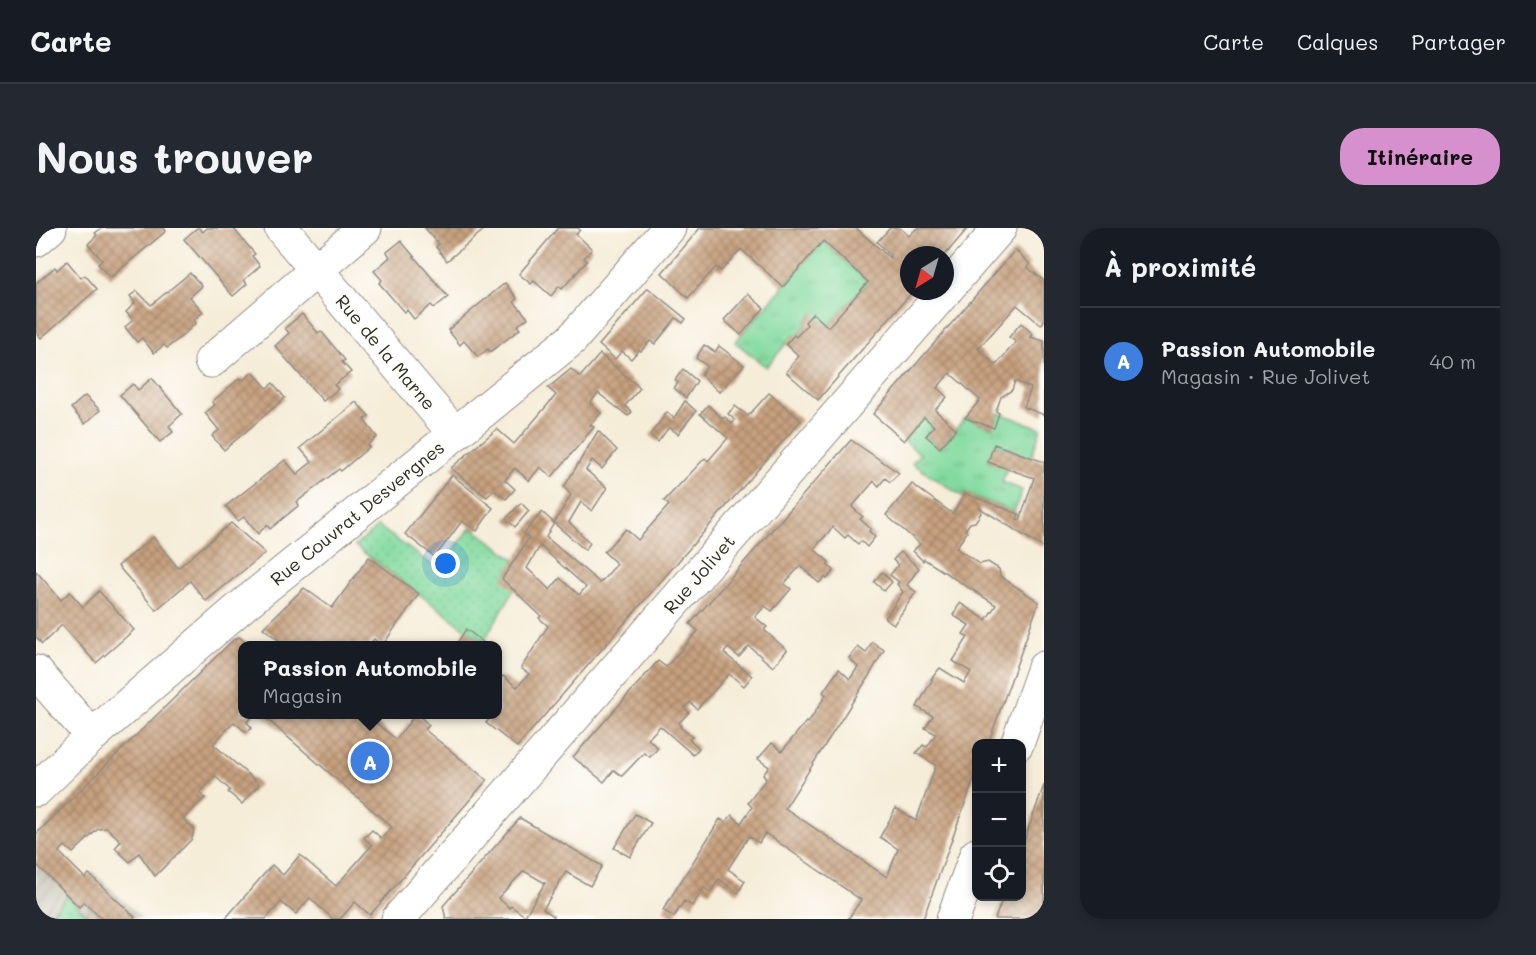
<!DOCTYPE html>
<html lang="fr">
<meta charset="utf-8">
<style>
body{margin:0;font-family:Mali,sans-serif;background:#242831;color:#f1f3f6}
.controls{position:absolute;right:18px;bottom:18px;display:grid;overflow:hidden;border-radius:12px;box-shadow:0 3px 9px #0003}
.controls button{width:54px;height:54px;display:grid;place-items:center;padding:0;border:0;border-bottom:2px solid #363941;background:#171b24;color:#f1f3f6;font:30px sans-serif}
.compass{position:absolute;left:864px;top:18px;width:54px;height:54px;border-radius:50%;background:#171b24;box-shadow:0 3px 9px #0003;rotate:217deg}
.you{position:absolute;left:410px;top:336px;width:21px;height:21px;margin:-15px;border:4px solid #fff;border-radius:50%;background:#1a73e8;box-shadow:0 0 0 9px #1a73e833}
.badge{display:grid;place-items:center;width:39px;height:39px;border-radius:50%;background:#d690ce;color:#fff;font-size:20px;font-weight:700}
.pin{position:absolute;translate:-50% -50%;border:3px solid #fff;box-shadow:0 2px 6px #0006}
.popup{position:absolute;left:202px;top:413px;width:264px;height:78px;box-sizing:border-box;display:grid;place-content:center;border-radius:12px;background:#171b24;filter:drop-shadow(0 2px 4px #0005);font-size:20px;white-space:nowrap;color:#9ea1a6}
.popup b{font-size:22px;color:#f1f3f6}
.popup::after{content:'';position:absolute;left:50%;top:100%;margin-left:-12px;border:12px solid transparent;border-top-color:#171b24}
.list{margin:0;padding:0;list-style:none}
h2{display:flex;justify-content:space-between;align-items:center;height:78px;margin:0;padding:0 24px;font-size:26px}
h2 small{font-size:20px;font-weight:400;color:#9ea1a6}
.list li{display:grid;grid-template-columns:39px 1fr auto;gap:18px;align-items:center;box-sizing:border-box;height:108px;padding:0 24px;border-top:2px solid #363941}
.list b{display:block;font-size:22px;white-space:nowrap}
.list p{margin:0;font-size:20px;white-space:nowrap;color:#9ea1a6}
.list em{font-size:20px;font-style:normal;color:#9ea1a6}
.icon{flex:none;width:33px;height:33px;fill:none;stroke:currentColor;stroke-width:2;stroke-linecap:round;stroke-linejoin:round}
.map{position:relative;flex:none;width:1008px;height:691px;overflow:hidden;border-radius:24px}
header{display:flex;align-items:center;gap:36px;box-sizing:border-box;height:84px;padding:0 30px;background:#171b24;border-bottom:2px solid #363941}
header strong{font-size:28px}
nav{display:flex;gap:33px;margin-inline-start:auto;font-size:21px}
.intro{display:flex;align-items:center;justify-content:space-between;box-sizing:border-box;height:144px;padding:0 36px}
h1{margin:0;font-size:42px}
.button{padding:15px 27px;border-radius:24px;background:#d690ce;color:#111;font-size:21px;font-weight:700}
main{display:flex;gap:36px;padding:0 36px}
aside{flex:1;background:#171b24;border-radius:24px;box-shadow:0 3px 9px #0003}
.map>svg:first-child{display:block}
.industrial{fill:url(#industrial-furrows)}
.grass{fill:url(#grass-tufts);stroke:#568265;stroke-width:1.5}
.garden{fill:url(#garden-dots);stroke:#568265;stroke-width:1.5}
.building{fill:url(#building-cross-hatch);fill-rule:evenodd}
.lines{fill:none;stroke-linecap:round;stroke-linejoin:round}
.minor-casing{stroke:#908c82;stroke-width:35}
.minor{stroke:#fff;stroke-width:33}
.labels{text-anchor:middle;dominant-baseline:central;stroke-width:4.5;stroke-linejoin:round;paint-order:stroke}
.street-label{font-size:18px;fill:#2b2b2b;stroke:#fdfcf7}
</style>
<header>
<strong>Carte</strong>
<nav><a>Carte</a><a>Calques</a><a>Partager</a></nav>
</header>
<div class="intro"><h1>Nous trouver</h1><a class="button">Itinéraire</a></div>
<main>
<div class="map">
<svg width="1008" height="691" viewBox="0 0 1008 691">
<defs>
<pattern id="industrial-furrows" width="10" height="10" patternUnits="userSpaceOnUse" patternTransform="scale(1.5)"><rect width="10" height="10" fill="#c7c5b8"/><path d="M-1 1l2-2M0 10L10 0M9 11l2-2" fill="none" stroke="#aba99e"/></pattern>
<pattern id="grass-tufts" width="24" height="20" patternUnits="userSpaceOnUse" patternTransform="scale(1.5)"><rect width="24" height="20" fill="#82da9f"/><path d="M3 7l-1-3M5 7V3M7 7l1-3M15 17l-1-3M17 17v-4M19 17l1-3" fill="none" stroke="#70bb89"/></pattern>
<pattern id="garden-dots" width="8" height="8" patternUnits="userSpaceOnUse" patternTransform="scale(1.5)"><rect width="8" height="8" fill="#82da9f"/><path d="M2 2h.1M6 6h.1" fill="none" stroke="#70bb89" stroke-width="1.8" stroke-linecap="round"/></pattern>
<pattern id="building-cross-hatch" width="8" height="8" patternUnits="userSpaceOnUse" patternTransform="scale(1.5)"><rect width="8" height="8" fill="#c7a17f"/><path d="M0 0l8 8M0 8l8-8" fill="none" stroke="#a28368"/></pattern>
</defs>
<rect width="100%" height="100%" fill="#fdfcf7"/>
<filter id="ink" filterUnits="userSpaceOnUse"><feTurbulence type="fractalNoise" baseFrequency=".0167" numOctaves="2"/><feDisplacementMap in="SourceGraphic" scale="12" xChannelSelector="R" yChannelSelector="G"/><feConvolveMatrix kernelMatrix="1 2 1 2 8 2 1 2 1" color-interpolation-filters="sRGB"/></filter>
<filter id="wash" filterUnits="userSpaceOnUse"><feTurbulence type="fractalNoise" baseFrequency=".008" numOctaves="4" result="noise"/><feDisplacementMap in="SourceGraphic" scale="24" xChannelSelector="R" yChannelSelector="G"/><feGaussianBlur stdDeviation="1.35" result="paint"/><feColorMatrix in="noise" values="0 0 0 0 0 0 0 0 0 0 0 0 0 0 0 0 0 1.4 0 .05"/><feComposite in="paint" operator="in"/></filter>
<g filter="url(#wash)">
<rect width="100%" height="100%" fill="#f6edd9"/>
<path class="industrial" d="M0 636 31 668 56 643 106 690 55 691 31 669 10 691H0Z"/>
<g class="grass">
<path d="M787 13 832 54 792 99 776 86 769 94 771 97 760 109 758 107 730 139 699 114Z"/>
<path d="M963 185 1005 200 995 230 959 216 952 233 971 241 966 254 986 262 978 284 928 265 927 269 876 235 884 226 868 213 888 189 898 198 890 208 904 220 929 190 957 200Z"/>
</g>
<g class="garden">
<path d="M342 298 403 342 435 299 491 340 447 414 319 318Z"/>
<path d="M31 668 55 691H10Z"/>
</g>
<g id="blocks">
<g class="building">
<path d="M66 0H128L130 3 74 50 62 36 66 32 52 16 61 7 59 5Z"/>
<path d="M161 0H163L167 4 171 0H197L219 26 216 28 224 38 208 52 211 56 197 68 148 11Z"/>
<path d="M389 0H450L411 33 400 19 403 16Z"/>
<path d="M522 0H542L544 2 540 6 556 21 548 30 551 33 526 61 523 58 515 68 498 53 495 56 483 46Z"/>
<path d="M664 0H820L854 30V27L841 14 854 0H864L873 8 881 0H932L909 27H873V63H877L782 172 750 144 763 128 750 116 758 107 760 109 771 97 769 94 777 85 792 99 832 54 787 13 747 59 705 21 685 43 680 39 652 70 626 45Z"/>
<path d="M365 13 412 69 398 80 395 77 378 91 371 82 368 84 356 70 343 55 346 52 338 43 354 29 351 24Z"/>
<path d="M979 22 994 36 991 39 1008 53V93L1005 97 981 77 942 121 960 137 980 114 973 109 985 95 997 106 995 109 1008 113V187L988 179 995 160 979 153 976 162 965 169 960 183 963 185 958 200 929 190 944 172 914 145 901 160 911 169 899 182 920 201 904 220 890 208 898 198 888 189 868 213 837 186Z"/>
<path d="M31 33 45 50 49 47 61 61 5 110 0 104V55L19 39 21 42Z"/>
<path d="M154 45 166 58 154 69 167 84 158 92 160 95 146 108 131 120 128 117 118 125 106 110 101 114 89 99 97 92 90 84 99 75 94 68 101 63 115 77Z"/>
<path d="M469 55 481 70 478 74 492 90 481 98 484 101 454 124 452 121 442 129 428 113 424 117 412 102Z"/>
<path d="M612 60 650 91 647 95 640 90 619 116 614 113 605 123 603 122 595 131 586 123 579 131 563 117Z"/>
<path d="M712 66 728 80 705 107 688 92Z"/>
<path d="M266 86 282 105 285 103 309 132 306 134 315 144 298 157 302 161 287 173 239 118 253 105 249 100Z"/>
<path d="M668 117 679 124 683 118 708 137 683 164 665 147 671 138 660 130Z"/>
<path d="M564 126 604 160 589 178 596 184 592 188 562 165 554 175 565 185 554 197 558 199 516 249 504 239 493 253 479 240 469 252 479 261 470 271 458 262 451 269 415 240 461 201 478 216 520 167 512 160 535 141 544 149Z"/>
<path d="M647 141 661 153 650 170 638 160 642 155 639 152Z"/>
<path d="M217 144 231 160 237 155 249 170 188 222 176 208 183 202 169 185 179 177 176 174 204 150 207 152Z"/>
<path d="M116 150 146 186 133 198 137 204 124 214 84 167 97 156 102 162Z"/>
<path d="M733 165 765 192 753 206 481 519 450 495 458 486H462L463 481 462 480V449L464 451 467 448 481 459 493 446 485 440 512 398 503 390 505 388 466 351 493 310 488 305 506 284 518 295 510 309 564 355 581 336 568 324 578 313 590 301 602 312 633 277 628 273 669 230 672 233 692 210 664 186 672 177 687 191 689 189 696 196 699 192 692 186 699 178 712 188ZM504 318 550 359 543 367 524 350 514 362 491 340Z"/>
<path d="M49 168 64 182 49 196 35 180Z"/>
<path d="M649 173 660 183 642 206 633 199 622 214 614 207 631 184 638 190Z"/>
<path d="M320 174 333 188 328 192 341 209 331 217 333 219 305 243 303 241 261 274 263 277 234 301 231 297 222 306 208 289 202 293 190 278 249 232 261 246 276 234 264 220Z"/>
<path d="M562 203 581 222 566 241 556 232 550 242 571 260 556 283 545 274 533 294 554 315 549 322 518 295 535 267 528 259Z"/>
<path d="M815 212 863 245 854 254 849 250 843 258 838 253 816 279 827 289 824 291 835 301 833 303 839 309 831 319 825 313 822 316 812 307 809 310 797 299 778 321 793 334 791 337 798 342 791 351 789 349 783 355 764 338 748 356 755 361 736 383 729 378 719 389 731 399 728 402 751 422 737 439 713 418 703 429 692 420 688 425 716 448 708 458 693 446 661 481 654 474 648 480 653 484 643 495 645 498 644 499 656 509 653 511 663 520 657 527 624 498 612 511 622 520 614 529 608 525 586 548 578 542 568 554 537 529 622 433 630 439 662 403 654 396Z"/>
<path d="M958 216 1008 234V320L944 280 945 285 939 294 934 295 929 302 931 304 920 320 944 336 952 334 963 341 964 348 1003 374 952 516H940V545L887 691H812L825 672 729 605 723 615 713 608 692 641 709 653 702 665 683 651 674 664 668 660 656 678 648 673 638 689 627 682 684 591 689 594 696 587 705 595 716 579 712 575 730 551 727 547 733 539 722 531 736 515 746 523 770 494 772 495 790 467 787 464 803 441 814 451 822 439 813 430 822 419 830 425 836 414 848 422 833 448 749 580 851 649 862 621 844 609 860 580 880 593 900 537 880 525 887 517 891 519 900 506 889 500 897 488 881 479 896 452 895 451 904 440 928 455 935 444 917 433 932 409 927 406 933 397 917 387 924 375 950 392 960 377 888 331 887 333 877 323 884 316 850 287 876 256 917 286 927 269 928 265 983 286 981 291 984 292 998 250 952 234Z"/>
<path d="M416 247 457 280 441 303 426 293 399 329 369 306Z"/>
<path d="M485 275 493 283 479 299 470 291Z"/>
<path d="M195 295 229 325 170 373 154 353 120 382 82 338 117 309 142 340Z"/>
<path d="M865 324 883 340 871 357 880 364 858 396 849 390 867 364 861 356 863 354 854 347 862 337 857 332Z"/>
<path d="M333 329 383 366 346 418 338 411 333 417H249L227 400 268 360 296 380Z"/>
<path d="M0 343 25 372 34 364 47 379 63 363 98 402 60 435 26 397 6 416 0 409Z"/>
<path d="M846 344 856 354 848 363 838 354Z"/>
<path d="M430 401 447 414 444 417H420Z"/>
<path d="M203 409 214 417 206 418V486H218L211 494 216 500 210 504 198 494 177 516 223 556 206 576 192 564 194 562 179 548 164 565 169 570 147 591 158 601 156 611 119 648 103 625 94 634 79 620 85 613 71 600 62 601 37 625 29 618 23 624 49 650 53 646 99 689 97 691H66L48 674 43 679 0 636V606L197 412Z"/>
<path d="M225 486H329L360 511 380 486H381L393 497 389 502 451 552 334 687 319 674 304 691H297L274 670 260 686 245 674 230 691H189L236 637 247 647 264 627 300 658 336 617 328 610 336 602 345 610 356 599Z"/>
<path d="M1008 557V691H959L967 669H986V619Z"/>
<path d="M599 586 615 595 594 629 578 620Z"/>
<path d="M484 590 566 638 554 658 530 644 507 681 518 688 516 691H410L407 678ZM488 643 509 655 489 688 475 678 474 680 462 670Z"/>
</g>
</g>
</g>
<g filter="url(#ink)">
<use href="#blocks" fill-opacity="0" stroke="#908c82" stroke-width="1.5"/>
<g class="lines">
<defs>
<g id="minor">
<path d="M245 0 419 206"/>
<path d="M0 12 14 0"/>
<path d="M175 133 329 0"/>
<path d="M0 444 56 508"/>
<path d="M981 516 1008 440"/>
<path d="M0 562 56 508 206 378 535 112 633 0"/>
<path d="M362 691 964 0"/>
<path d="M917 691 940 627"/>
</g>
</defs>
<use href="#minor" class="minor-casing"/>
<use href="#minor" class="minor"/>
</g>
</g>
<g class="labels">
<g class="street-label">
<text transform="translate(350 124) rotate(50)">Rue de la Marne</text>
<text transform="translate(321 285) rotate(-39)">Rue Couvrat Desvergnes</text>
<text transform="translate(663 346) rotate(-49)">Rue Jolivet</text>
</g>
</g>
</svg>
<div class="controls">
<button>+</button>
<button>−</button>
<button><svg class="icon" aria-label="locate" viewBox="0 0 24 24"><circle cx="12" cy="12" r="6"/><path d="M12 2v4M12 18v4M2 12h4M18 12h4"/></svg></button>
</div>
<svg class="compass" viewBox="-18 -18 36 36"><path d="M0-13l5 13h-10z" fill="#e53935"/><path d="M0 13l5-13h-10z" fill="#9ea1a6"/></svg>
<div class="you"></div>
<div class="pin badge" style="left:334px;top:533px;background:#3f7fe0">A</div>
<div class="popup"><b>Passion Automobile</b>Magasin</div>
</div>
<aside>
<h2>À proximité<small></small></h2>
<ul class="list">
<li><span class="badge" style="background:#3f7fe0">A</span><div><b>Passion Automobile</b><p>Magasin · Rue Jolivet</p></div><em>40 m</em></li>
</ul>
</aside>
</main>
